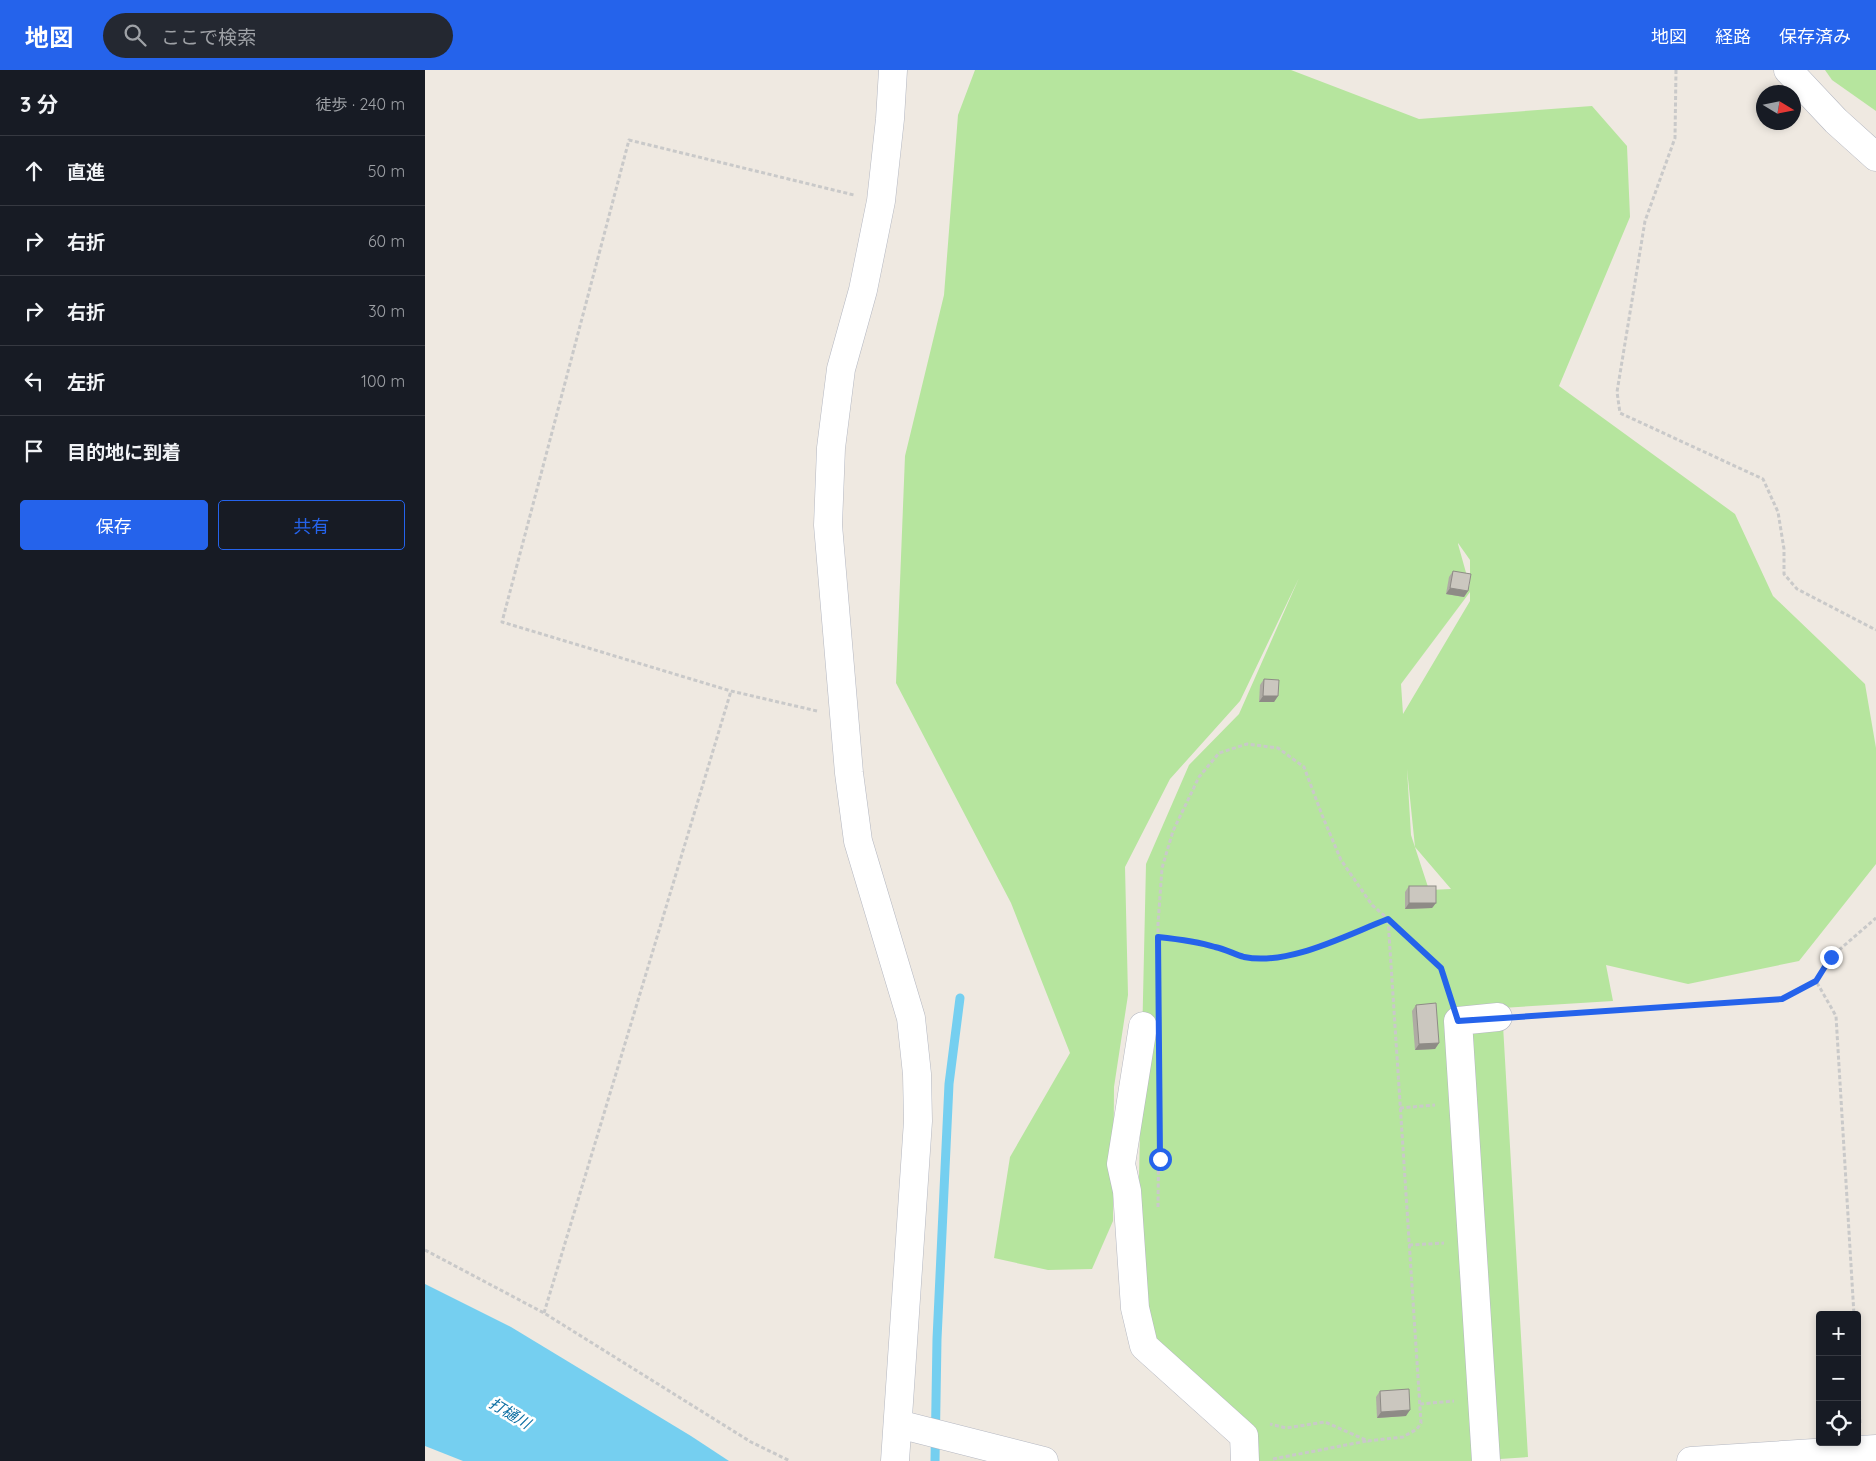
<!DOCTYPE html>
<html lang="ja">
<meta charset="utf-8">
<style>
body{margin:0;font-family:Quicksand,"Noto Sans JP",sans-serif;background:#242831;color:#f1f3f6}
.controls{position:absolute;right:15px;bottom:15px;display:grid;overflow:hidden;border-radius:5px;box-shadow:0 2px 8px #0003}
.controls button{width:45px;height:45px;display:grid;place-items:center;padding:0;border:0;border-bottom:1px solid #363941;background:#171b24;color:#f1f3f6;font:25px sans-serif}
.compass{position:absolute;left:1331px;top:15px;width:45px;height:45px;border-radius:50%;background:#171b24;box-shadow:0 2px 8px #0003;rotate:100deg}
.stop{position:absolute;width:15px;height:15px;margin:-11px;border:4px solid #2563eb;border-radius:50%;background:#fff}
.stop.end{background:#2563eb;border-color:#fff;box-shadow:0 1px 5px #0008}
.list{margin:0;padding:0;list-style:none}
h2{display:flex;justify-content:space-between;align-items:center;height:65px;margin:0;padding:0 20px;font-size:21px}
h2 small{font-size:16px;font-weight:400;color:#9ea1a6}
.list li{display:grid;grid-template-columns:32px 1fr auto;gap:15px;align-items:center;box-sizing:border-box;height:70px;padding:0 20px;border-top:1px solid #363941}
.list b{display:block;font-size:19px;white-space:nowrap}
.list em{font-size:16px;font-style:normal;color:#9ea1a6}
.actions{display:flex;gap:10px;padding:15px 20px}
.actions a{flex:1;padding:11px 0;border:1px solid #2563eb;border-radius:5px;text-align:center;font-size:18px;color:#2563eb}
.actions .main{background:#2563eb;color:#fff}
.icon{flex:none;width:28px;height:28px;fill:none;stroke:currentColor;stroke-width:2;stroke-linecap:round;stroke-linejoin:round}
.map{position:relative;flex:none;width:1451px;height:1391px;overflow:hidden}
header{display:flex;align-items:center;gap:30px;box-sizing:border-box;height:70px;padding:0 25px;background:#2563eb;color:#fff}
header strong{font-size:24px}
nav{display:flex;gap:28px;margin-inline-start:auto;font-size:18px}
.search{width:350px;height:45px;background:#242831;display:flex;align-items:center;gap:12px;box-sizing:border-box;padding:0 18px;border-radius:28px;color:#9ea1a6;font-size:19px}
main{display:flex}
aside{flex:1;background:#171b24}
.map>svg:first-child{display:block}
.green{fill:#b6e59e;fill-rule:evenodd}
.water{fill:#75cff0}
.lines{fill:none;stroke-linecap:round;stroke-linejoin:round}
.stream{stroke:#75cff0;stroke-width:9}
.minor-casing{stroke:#b4b7c1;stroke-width:29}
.path{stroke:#c9c9c9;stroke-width:3;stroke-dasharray:4 2.5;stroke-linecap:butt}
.minor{stroke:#fff;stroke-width:28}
.wall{fill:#afaba4}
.shaded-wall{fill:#8e8b86}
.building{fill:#cbc7bf;stroke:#8e8b86}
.route{stroke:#2563eb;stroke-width:6}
.labels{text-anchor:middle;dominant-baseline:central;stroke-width:5;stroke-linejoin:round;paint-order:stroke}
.water-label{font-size:15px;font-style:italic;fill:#0d6fa3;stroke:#fff}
</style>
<header>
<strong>地図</strong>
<div class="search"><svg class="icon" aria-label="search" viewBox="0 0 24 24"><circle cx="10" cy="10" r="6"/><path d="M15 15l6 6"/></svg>ここで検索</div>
<nav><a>地図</a><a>経路</a><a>保存済み</a></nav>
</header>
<main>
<aside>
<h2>3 分<small>徒歩 · 240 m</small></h2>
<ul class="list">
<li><svg class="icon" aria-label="ahead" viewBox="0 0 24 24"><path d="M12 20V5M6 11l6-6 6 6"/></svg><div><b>直進</b></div><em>50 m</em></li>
<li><svg class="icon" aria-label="right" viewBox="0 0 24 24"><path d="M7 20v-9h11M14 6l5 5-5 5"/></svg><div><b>右折</b></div><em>60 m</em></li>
<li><svg class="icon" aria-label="right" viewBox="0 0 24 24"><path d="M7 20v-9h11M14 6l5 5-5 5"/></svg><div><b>右折</b></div><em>30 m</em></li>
<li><svg class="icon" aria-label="left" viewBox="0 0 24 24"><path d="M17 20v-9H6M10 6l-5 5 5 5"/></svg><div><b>左折</b></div><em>100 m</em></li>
<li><svg class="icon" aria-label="arrive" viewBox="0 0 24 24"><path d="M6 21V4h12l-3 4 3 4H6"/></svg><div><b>目的地に到着</b></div></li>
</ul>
<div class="actions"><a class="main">保存</a><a>共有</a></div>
</aside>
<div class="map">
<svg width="1451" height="1391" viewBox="0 0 1451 1391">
<rect width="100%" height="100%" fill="#efe9e1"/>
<g class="green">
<path d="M550 0H866L994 49 1167 36 1202 76 1205 147 1134 316 1310 444 1348 526 1440 614 1451 678V794L1374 891 1263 914 1181 895 1188 931 1077 938 1103 1387 1045 1391H833L731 1271 718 1229 714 1107 721 794 764 695 814 644 874 508 815 631 745 709 700 797 703 925 689 1017 688 1151 667 1199 623 1200 569 1188 585 1087 645 983 586 833 471 613 480 386 519 225 533 45ZM1033 473 1045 490V517L1033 474ZM1045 522V531L978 644 976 614ZM982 699 990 777 1026 819 1004 820 986 765Z"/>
<path d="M1400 0H1451V41L1407 10Z"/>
</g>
<path class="water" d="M0 1214 86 1257 266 1366 304 1391H38L0 1376Z"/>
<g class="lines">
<path class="stream" d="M510 1391 512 1269 524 1014 535 928"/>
<defs>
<g id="minor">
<path d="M468 0 465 49 456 131 438 220 416 299 406 378 403 455 424 703 433 771 486 948 492 1004 493 1051 470 1391"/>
<path d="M1363 0 1411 51 1451 87"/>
<path d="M718 956 696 1094 702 1121 710 1238 719 1276 819 1366 820 1391"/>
<path d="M473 1354 619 1391"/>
<path d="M1061 1391 1033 951 1073 947"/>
<path d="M1266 1391 1451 1379"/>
</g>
</defs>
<use href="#minor" class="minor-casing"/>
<g class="path">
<path d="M1251 0 1250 68 1220 151 1192 322 1195 343 1338 409 1353 442 1359 479V504L1372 519 1451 560"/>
<path d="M392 641 306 621 77 552 204 70 429 125"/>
<path d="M733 867 766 871 819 887 843 888 865 886 963 849 996 1353 992 1359 978 1367 943 1371 900 1352 861 1358 845 1354"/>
<path d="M1391 911 1406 887 1451 848"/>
<path d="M733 934V854L737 798 748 761 774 707 794 683 822 674 853 678 879 697 897 745 916 790 947 835 992 874 1016 898 1025 926"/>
<path d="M1099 946 1357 929 1391 911 1411 946 1429 1245"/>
<path d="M975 1038 1010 1035"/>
<path d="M733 1137 734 1041"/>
<path d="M984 1175 1019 1173"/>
<path d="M0 1180 119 1243 326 1372 365 1391"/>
<path d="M119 1243 306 621"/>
<path d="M1432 1304 1435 1353"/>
<path d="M995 1334 1029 1331"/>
<path d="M848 1389 942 1371"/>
</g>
<use href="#minor" class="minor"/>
</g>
<g class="wall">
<path d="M1028 501 1043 521 1039 527 1021 524 1024 507Z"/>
<path d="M839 609 853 626 849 632H834L835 615Z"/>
<path d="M984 816 1011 833 1007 838 980 839V822Z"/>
<path d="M991 935 1014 973 1010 979 990 980 987 941Z"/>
<path d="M955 1321 981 1346 952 1348 951 1327Z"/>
</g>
<g class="shaded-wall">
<path d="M1025 518 1043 521 1039 527 1021 524Z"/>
<path d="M838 626H853L849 632H834Z"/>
<path d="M984 833H1011L1007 838 980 839Z"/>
<path d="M1014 973 1010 979 990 980 994 974Z"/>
<path d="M985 1340 981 1346 952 1348 956 1342Z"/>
</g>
<g class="building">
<path d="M1028 501 1046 504 1043 521 1025 518Z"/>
<path d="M839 609 854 610 853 626H838Z"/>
<rect x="984" y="816" width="27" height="17"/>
<path d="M1011 933 1014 973 994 974 991 935Z"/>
<path d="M984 1319 985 1340 956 1342 955 1321Z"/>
</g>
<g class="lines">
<path class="route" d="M735 1089 733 867C752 869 771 871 790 877 800 879 809 884 819 887 864 896 921 865 963 849L1016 898 1033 951 1357 929 1391 911 1406 887"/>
</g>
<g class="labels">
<g class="water-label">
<text transform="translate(85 1343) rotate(31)">打樋川</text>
</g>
</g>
</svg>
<div class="controls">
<button>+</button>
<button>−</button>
<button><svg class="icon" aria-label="locate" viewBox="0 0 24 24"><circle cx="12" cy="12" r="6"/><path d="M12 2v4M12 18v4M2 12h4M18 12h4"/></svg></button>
</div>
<svg class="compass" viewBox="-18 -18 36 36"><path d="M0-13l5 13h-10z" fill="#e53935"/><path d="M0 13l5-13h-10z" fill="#9ea1a6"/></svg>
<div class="stop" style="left:735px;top:1089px"></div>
<div class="stop end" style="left:1406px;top:887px"></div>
</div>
</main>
